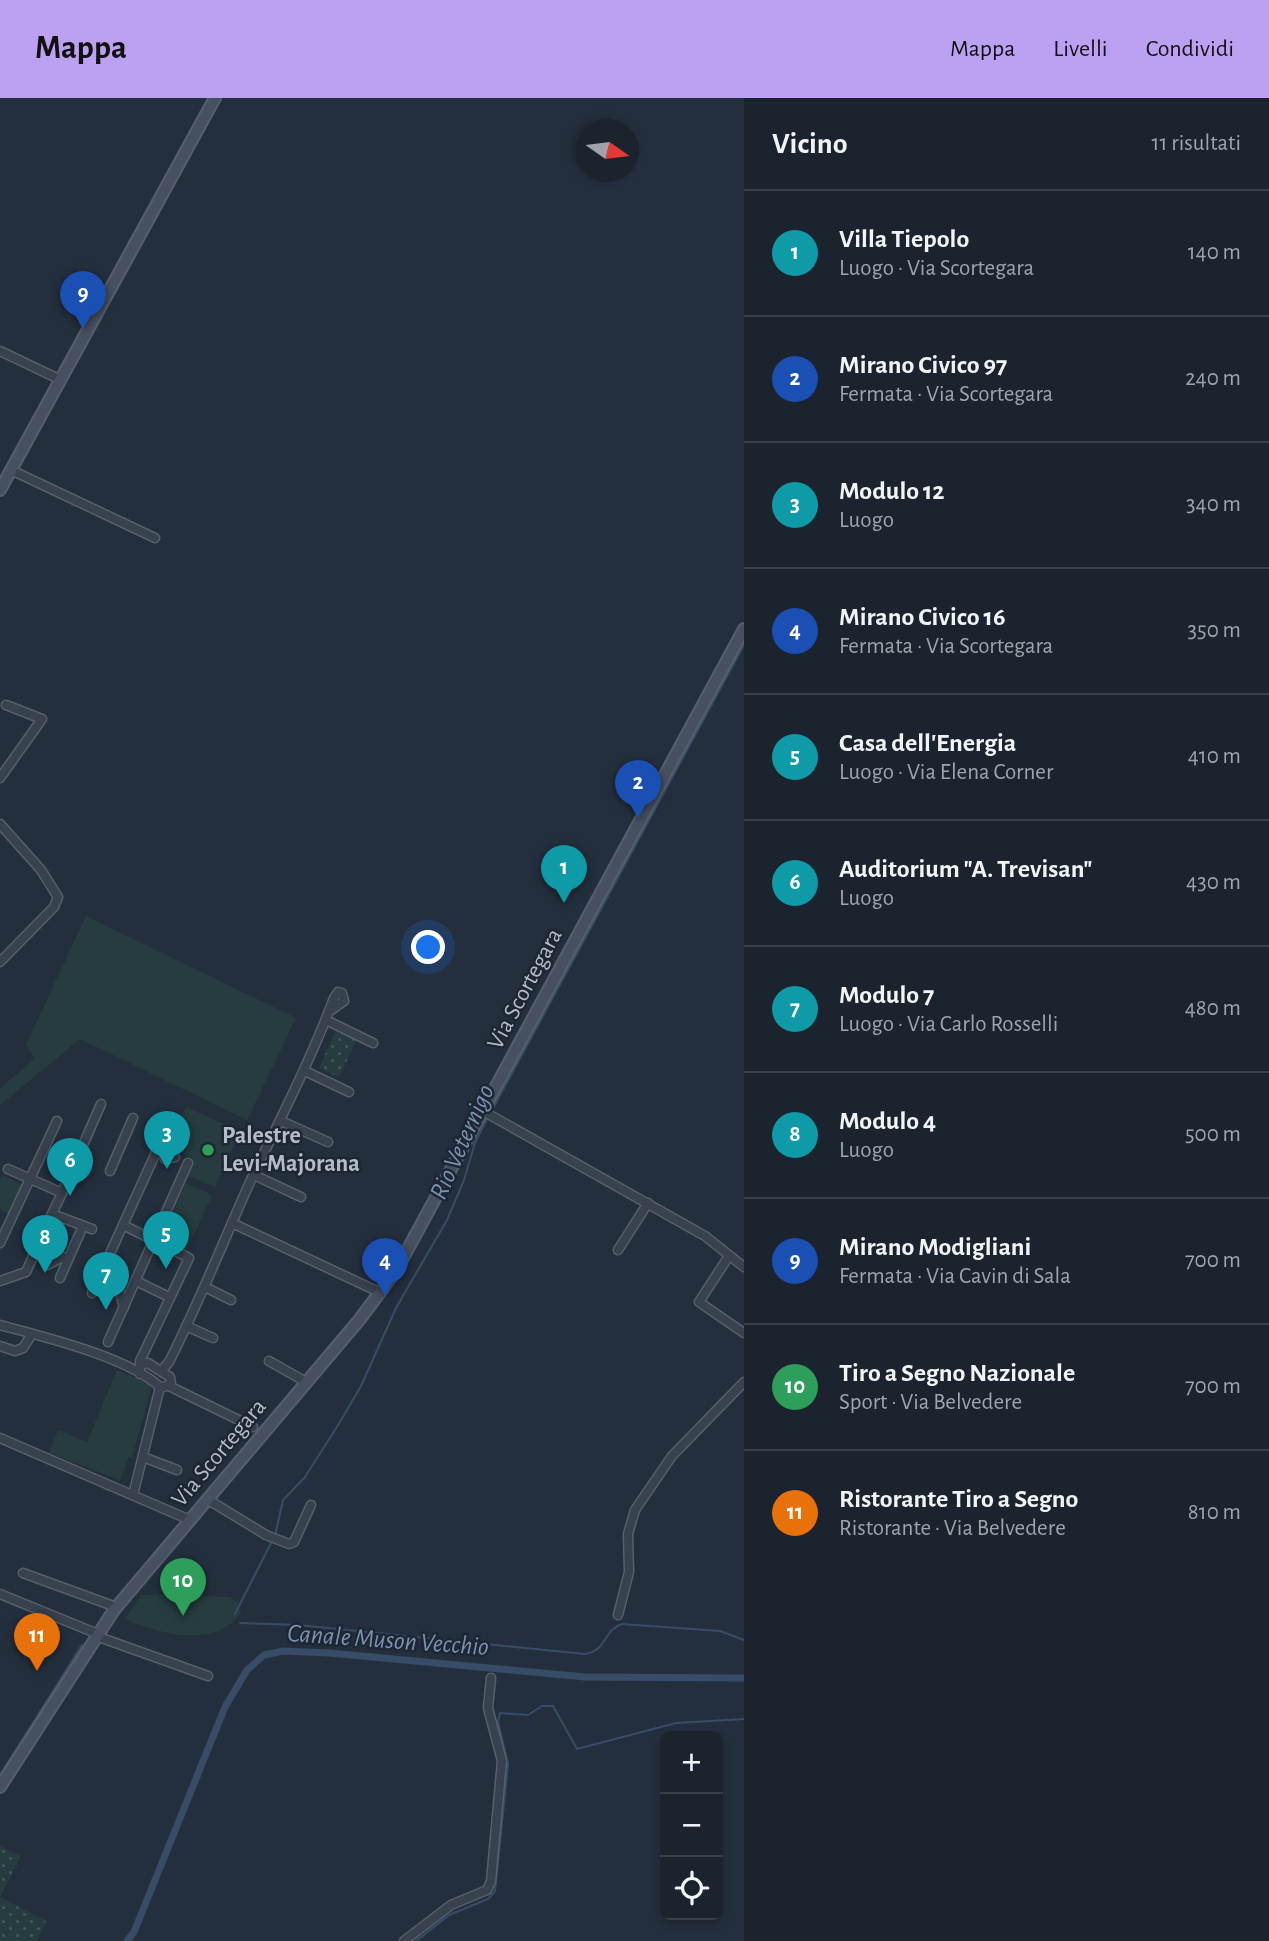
<!DOCTYPE html>
<html lang="it">
<meta charset="utf-8">
<style>
body{margin:0;font-family:"Alegreya Sans",sans-serif;background:#242b36;color:#f1f3f6}
.controls{position:absolute;right:21px;bottom:21px;display:grid;overflow:hidden;border-radius:10px;box-shadow:0 4px 10px #0003}
.controls button{width:63px;height:63px;display:grid;place-items:center;padding:0;border:0;border-bottom:2px solid #39404a;background:#1b232e;color:#f1f3f6;font:35px sans-serif}
.compass{position:absolute;left:576px;top:21px;width:63px;height:63px;border-radius:50%;background:#1b232e;box-shadow:0 4px 10px #0003;rotate:104deg}
.you{position:absolute;left:429px;top:850px;width:24px;height:24px;margin:-18px;border:5px solid #fff;border-radius:50%;background:#1a73e8;box-shadow:0 0 0 10px #1a73e833}
.badge{display:grid;place-items:center;width:46px;height:46px;border-radius:50%;background:#bca0f2;color:#fff;font-size:23px;font-weight:700}
.pin{position:absolute;translate:-50% -58px;filter:drop-shadow(0 2px 4px #0008)}
.pin::after{content:'';position:absolute;top:37px;width:24px;height:21px;background:inherit;clip-path:polygon(0 0,100% 0,50% 100%)}
.list{margin:0;padding:0;list-style:none}
h2{display:flex;justify-content:space-between;align-items:center;height:91px;margin:0;padding:0 28px;font-size:30px}
h2 small{font-size:23px;font-weight:400;color:#a0a4aa}
.list li{display:grid;grid-template-columns:46px 1fr auto;gap:21px;align-items:center;box-sizing:border-box;height:126px;padding:0 28px;border-top:2px solid #39404a}
.list b{display:block;font-size:26px;white-space:nowrap}
.list p{margin:0;font-size:23px;white-space:nowrap;color:#a0a4aa}
.list em{font-size:23px;font-style:normal;color:#a0a4aa}
.icon{flex:none;width:38px;height:38px;fill:none;stroke:currentColor;stroke-width:2;stroke-linecap:round;stroke-linejoin:round}
.map{position:relative;flex:none;width:744px;height:1843px;overflow:hidden}
header{display:flex;align-items:center;gap:42px;box-sizing:border-box;height:98px;padding:0 35px;background:#bca0f2;color:#111}
header strong{font-size:33px}
nav{display:flex;gap:38px;margin-inline-start:auto;font-size:24px}
main{display:flex}
aside{flex:1;background:#1b232e}
.map>svg:first-child{display:block}
.garden{fill:url(#garden-dots)}
.pitch{fill:#263c3f}
.lines{fill:none;stroke-linecap:round;stroke-linejoin:round}
.stream{stroke:#394c67;stroke-width:2}
.canal{stroke:#394c67;stroke-width:7}
.street-casing{stroke:#565f6c;stroke-width:11}
.secondary-casing{stroke:#565f6c;stroke-width:14}
.street{stroke:#38414e;stroke-width:8}
.secondary{stroke:#465061;stroke-width:10}
.leisure-dot{fill:#2e9e5b;stroke:#1d2633;stroke-width:2.5}
.labels{text-anchor:middle;dominant-baseline:central;stroke-width:5;stroke-linejoin:round;paint-order:stroke}
.street-label{font-size:24px;fill:#b4bcc9;stroke:#1d2633}
.poi-label{font-size:24px;font-weight:bold;fill:#b4bcc9;stroke:#1d2633;text-anchor:start}
.water-label{font-size:26px;font-style:italic;fill:#7c92b1;stroke:#1d2633}
</style>
<header>
<strong>Mappa</strong>
<nav><a>Mappa</a><a>Livelli</a><a>Condividi</a></nav>
</header>
<main>
<div class="map">
<svg width="744" height="1843" viewBox="0 0 744 1843">
<defs>
<pattern id="garden-dots" width="8" height="8" patternUnits="userSpaceOnUse" patternTransform="scale(1.75)"><rect width="8" height="8" fill="#263c3f"/><path d="M2 2h.1M6 6h.1" fill="none" stroke="#435659" stroke-width="1.8" stroke-linecap="round"/></pattern>
</defs>
<rect width="100%" height="100%" fill="#242f3e"/>
<g class="garden">
<path d="M336 932 357 942 339 979 319 970Z"/>
<path d="M0 1748 21 1758 0 1799 46 1823 37 1843H0Z"/>
</g>
<g class="pitch">
<path d="M86 818 296 920 247 1022 80 941 0 1007V990L35 961 26 947Z"/>
<path d="M186 1009 240 1033 215 1089 184 1076 192 1060 184 1056 187 1048 171 1041Z"/>
<path d="M4 1078 25 1088 12 1118 0 1112V1080Z"/>
<path d="M186 1085 212 1097 186 1154 160 1144Z"/>
<path d="M117 1272 152 1287 132 1360 129 1359 120 1382 49 1355 58 1332 87 1344Z"/>
<path d="M171 1496 229 1499 238 1504 241 1514C216 1552 160 1536 125 1521L141 1497Z"/>
</g>
<g class="lines">
<g class="stream">
<path d="M491 1014 744 547"/>
<path d="M275 1438 283 1402 305 1379 340 1324 361 1288 396 1210 447 1122 464 1082 475 1045 488 1019"/>
<path d="M235 1516 272 1443"/>
<path d="M240 1525 298 1527 585 1556C606 1554 604 1531 622 1526L720 1533 744 1542"/>
<path d="M0 1677 82 1547"/>
<path d="M416 1843 449 1817 488 1801 495 1793 508 1666 498 1624 500 1615 528 1617 542 1608H553L577 1651 676 1625 744 1621"/>
</g>
<path class="canal" d="M127 1843 134 1834 225 1609 247 1572 264 1557 283 1553 330 1555 585 1579 744 1580"/>
<defs>
<g id="street">
<path d="M0 253 61 282"/>
<path d="M11 372 155 440"/>
<path d="M0 680 42 621 6 607"/>
<path d="M0 726 41 772 58 799 54 809 0 864"/>
<path d="M326 922 373 945"/>
<path d="M305 973 349 994"/>
<path d="M483 1013 705 1138 744 1169"/>
<path d="M281 1023 328 1044"/>
<path d="M165 1061 175 1059"/>
<path d="M8 1071 62 1095 52 1116 92 1131"/>
<path d="M110 1073 133 1020"/>
<path d="M254 1077 301 1099"/>
<path d="M62 1095 101 1006"/>
<path d="M232 1125 381 1195"/>
<path d="M123 1127 189 1160 140 1263 143 1265"/>
<path d="M0 1145 57 1023"/>
<path d="M38 1149 63 1159 47 1167"/>
<path d="M618 1152 648 1105"/>
<path d="M729 1158 699 1204 744 1235"/>
<path d="M60 1180 83 1128"/>
<path d="M0 1183 26 1174 52 1116"/>
<path d="M97 1183 119 1192 124 1209"/>
<path d="M136 1183 169 1199"/>
<path d="M205 1189 231 1202"/>
<path d="M92 1195 164 1037"/>
<path d="M0 1227C44 1239 129 1259 161 1290L171 1286 170 1279 148 1265 140 1267V1276"/>
<path d="M186 1228 213 1240"/>
<path d="M108 1244 188 1065"/>
<path d="M0 1248 15 1253 23 1250 32 1236"/>
<path d="M269 1263 306 1284"/>
<path d="M161 1273 169 1264C199 1205 223 1144 250 1084 279 1023 310 964 334 900L338 894 342 895 344 903 330 913"/>
<path d="M169 1288 253 1329"/>
<path d="M0 1340 190 1422"/>
<path d="M143 1359 177 1372"/>
<path d="M133 1397 160 1289"/>
<path d="M207 1401 266 1437 289 1446 294 1444 311 1407"/>
<path d="M23 1475 116 1509"/>
<path d="M0 1496 98 1536"/>
<path d="M618 1517 629 1474 628 1436 635 1412 672 1358 744 1284"/>
<path d="M96 1538 208 1578"/>
<path d="M404 1843 451 1807 487 1792 491 1783 502 1663 488 1610 491 1580"/>
</g>
<g id="secondary">
<path d="M0 392 215 0"/>
<path d="M0 1689 114 1512 360 1221 397 1171 744 531"/>
</g>
</defs>
<use href="#street" class="street-casing"/>
<use href="#secondary" class="secondary-casing"/>
<use href="#street" class="street"/>
<use href="#secondary" class="secondary"/>
</g>
<circle class="leisure-dot" cx="208" cy="1052" r="7"/>
<g class="labels">
<g class="street-label">
<text transform="translate(525 891) rotate(-62)">Via Scortegara</text>
<text transform="translate(219 1355) rotate(-50)">Via Scortegara</text>
</g>
<g class="poi-label">
<text x="222" y="1038">Palestre<tspan x="222" dy="28">Levi-Majorana</tspan></text>
</g>
<g class="water-label">
<text transform="translate(462 1044) rotate(-66)">Rio Veternigo</text>
<text transform="translate(388 1542) rotate(4)">Canale Muson Vecchio</text>
</g>
</g>
</svg>
<div class="controls">
<button>+</button>
<button>−</button>
<button><svg class="icon" aria-label="locate" viewBox="0 0 24 24"><circle cx="12" cy="12" r="6"/><path d="M12 2v4M12 18v4M2 12h4M18 12h4"/></svg></button>
</div>
<svg class="compass" viewBox="-18 -18 36 36"><path d="M0-13l5 13h-10z" fill="#e53935"/><path d="M0 13l5-13h-10z" fill="#a0a4aa"/></svg>
<div class="you"></div>
<div class="pin badge" style="left:564px;top:805px;background:#0f9aa8">1</div>
<div class="pin badge" style="left:638px;top:720px;background:#1a4fb4">2</div>
<div class="pin badge" style="left:167px;top:1071px;background:#0f9aa8">3</div>
<div class="pin badge" style="left:385px;top:1198px;background:#1a4fb4">4</div>
<div class="pin badge" style="left:166px;top:1171px;background:#0f9aa8">5</div>
<div class="pin badge" style="left:70px;top:1098px;background:#0f9aa8">6</div>
<div class="pin badge" style="left:106px;top:1212px;background:#0f9aa8">7</div>
<div class="pin badge" style="left:45px;top:1175px;background:#0f9aa8">8</div>
<div class="pin badge" style="left:83px;top:231px;background:#1a4fb4">9</div>
<div class="pin badge" style="left:183px;top:1518px;background:#2e9e5b">10</div>
<div class="pin badge" style="left:37px;top:1573px;background:#e8710a">11</div>
</div>
<aside>
<h2>Vicino<small>11 risultati</small></h2>
<ul class="list">
<li><span class="badge" style="background:#0f9aa8">1</span><div><b>Villa Tiepolo</b><p>Luogo · Via Scortegara</p></div><em>140 m</em></li>
<li><span class="badge" style="background:#1a4fb4">2</span><div><b>Mirano Civico 97</b><p>Fermata · Via Scortegara</p></div><em>240 m</em></li>
<li><span class="badge" style="background:#0f9aa8">3</span><div><b>Modulo 12</b><p>Luogo</p></div><em>340 m</em></li>
<li><span class="badge" style="background:#1a4fb4">4</span><div><b>Mirano Civico 16</b><p>Fermata · Via Scortegara</p></div><em>350 m</em></li>
<li><span class="badge" style="background:#0f9aa8">5</span><div><b>Casa dell'Energia</b><p>Luogo · Via Elena Corner</p></div><em>410 m</em></li>
<li><span class="badge" style="background:#0f9aa8">6</span><div><b>Auditorium &quot;A. Trevisan&quot;</b><p>Luogo</p></div><em>430 m</em></li>
<li><span class="badge" style="background:#0f9aa8">7</span><div><b>Modulo 7</b><p>Luogo · Via Carlo Rosselli</p></div><em>480 m</em></li>
<li><span class="badge" style="background:#0f9aa8">8</span><div><b>Modulo 4</b><p>Luogo</p></div><em>500 m</em></li>
<li><span class="badge" style="background:#1a4fb4">9</span><div><b>Mirano Modigliani</b><p>Fermata · Via Cavin di Sala</p></div><em>700 m</em></li>
<li><span class="badge" style="background:#2e9e5b">10</span><div><b>Tiro a Segno Nazionale</b><p>Sport · Via Belvedere</p></div><em>700 m</em></li>
<li><span class="badge" style="background:#e8710a">11</span><div><b>Ristorante Tiro a Segno</b><p>Ristorante · Via Belvedere</p></div><em>810 m</em></li>
</ul>
</aside>
</main>
